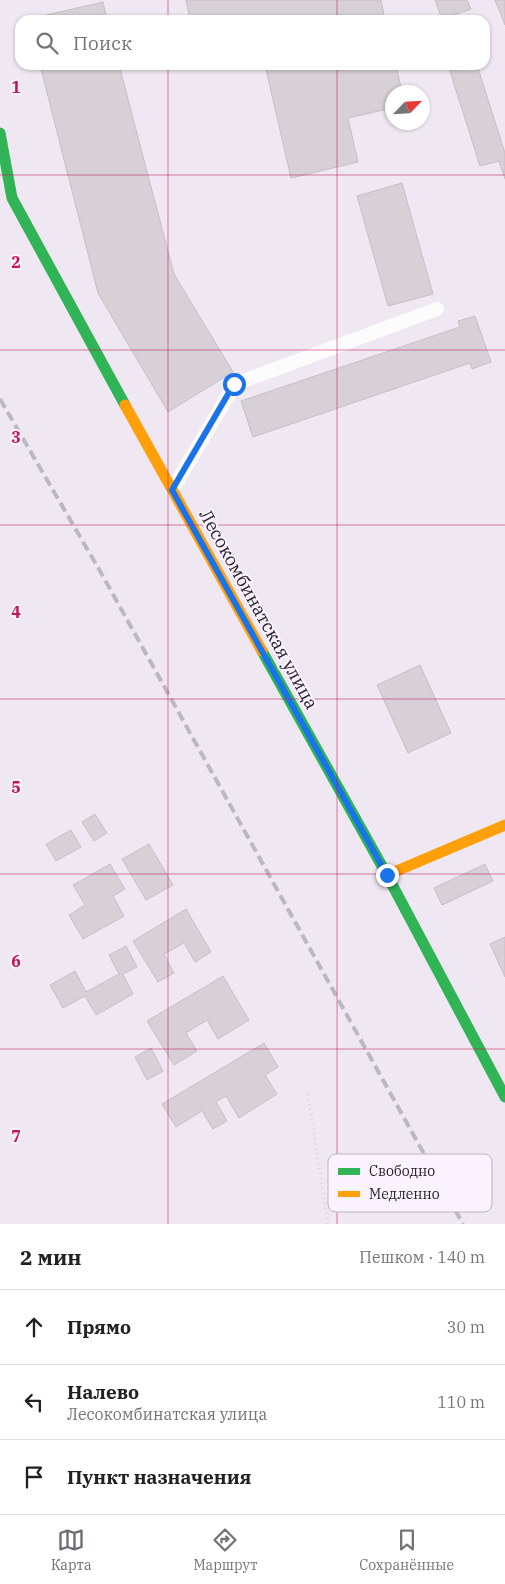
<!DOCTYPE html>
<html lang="ru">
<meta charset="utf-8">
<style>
body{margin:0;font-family:"IBM Plex Serif",serif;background:#f6f6f6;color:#202124}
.compass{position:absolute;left:385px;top:85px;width:45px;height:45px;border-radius:50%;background:#fff;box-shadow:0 1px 4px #0004;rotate:65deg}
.stop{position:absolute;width:15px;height:15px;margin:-11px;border:4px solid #1a73e8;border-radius:50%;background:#fff}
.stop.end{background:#1a73e8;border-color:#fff;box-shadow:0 1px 5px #0008}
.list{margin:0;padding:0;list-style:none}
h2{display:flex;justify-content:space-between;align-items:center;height:65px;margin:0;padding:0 20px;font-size:21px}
h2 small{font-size:16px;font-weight:400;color:#757577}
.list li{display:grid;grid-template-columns:32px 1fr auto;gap:15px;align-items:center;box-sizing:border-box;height:75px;padding:0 20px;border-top:1px solid #e0e0e0}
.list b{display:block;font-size:19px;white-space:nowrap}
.list p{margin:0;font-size:16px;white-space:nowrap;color:#757577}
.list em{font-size:16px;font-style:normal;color:#757577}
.icon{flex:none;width:28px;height:28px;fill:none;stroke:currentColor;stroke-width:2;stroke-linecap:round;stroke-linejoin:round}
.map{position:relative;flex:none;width:505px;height:1224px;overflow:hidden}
.search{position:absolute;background:#fff;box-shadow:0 1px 4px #0004;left:15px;right:15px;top:15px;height:55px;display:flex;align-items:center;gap:12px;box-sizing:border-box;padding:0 18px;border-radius:15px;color:#757577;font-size:19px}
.sheet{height:290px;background:#fff}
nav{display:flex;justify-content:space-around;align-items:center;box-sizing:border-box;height:70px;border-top:1px solid #e0e0e0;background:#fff;font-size:14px;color:#757577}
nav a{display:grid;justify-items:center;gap:2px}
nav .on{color:#6f6971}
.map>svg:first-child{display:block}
.building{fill:#d7d0d7;stroke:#c6bfc6}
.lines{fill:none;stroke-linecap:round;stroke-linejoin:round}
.path{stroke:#d6d4d8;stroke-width:3;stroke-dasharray:1 4;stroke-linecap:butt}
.lane{stroke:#fdfcfd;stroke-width:14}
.fast{stroke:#30b455;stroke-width:11}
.slow{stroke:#ff9f0a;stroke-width:11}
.rail{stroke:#bbb9bc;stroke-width:4;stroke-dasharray:10 5;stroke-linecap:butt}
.route{stroke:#1a73e8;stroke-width:6}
.grid{fill:none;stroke:#c2185b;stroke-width:1;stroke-opacity:0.55}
.labels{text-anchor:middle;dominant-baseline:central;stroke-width:4;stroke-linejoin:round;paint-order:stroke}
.street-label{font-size:18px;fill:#2a252c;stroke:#faf2fe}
.key{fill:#faf2fe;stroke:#bcb4bf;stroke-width:1}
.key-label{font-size:14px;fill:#2a252c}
.grid-label{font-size:16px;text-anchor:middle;font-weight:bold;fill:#c2185b;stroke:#faf2fe;stroke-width:4;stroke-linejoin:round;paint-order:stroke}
</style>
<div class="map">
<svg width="505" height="1224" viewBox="0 0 505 1224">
<rect width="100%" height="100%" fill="#efe8f2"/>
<g class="building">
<path d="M186 0H381L385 20H190Z"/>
<path d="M435 0H467L471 9 442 19Z"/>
<path d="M495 0H505V25Z"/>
<path d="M103 2 107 20 29 19Z"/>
<path d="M40 65H119L174 274 233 372 168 412 98 293Z"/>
<path d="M265 65H396L402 92H392V108L348 118 358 162 291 178Z"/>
<path d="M448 65H477L505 153V179L499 161 480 166Z"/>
<path d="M402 183 433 294 388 306 357 196Z"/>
<path d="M475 316 491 362 472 369 470 363 253 437 241 401 460 327 458 321Z"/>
<path d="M420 665 451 733 408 753 377 685Z"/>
<path d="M95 814 107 833 94 841 82 822Z"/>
<path d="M71 830 81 847 56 861 46 844Z"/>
<path d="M149 844 173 885 146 900 122 859Z"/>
<path d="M110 864 125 889 113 896 124 916 83 939 69 915 85 905 73 885Z"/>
<path d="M485 864 493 881 442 905 434 888Z"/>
<path d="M186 909 211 952 195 962 184 943 164 954 174 973 158 982 133 941Z"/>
<path d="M505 937V977L490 944Z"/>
<path d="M126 946 137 967 123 974 133 994 96 1015 85 996 63 1008 50 985 75 971 86 992 119 974 109 955Z"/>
<path d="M223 976 249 1020 218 1039 207 1020 186 1033 197 1051 174 1065 147 1021Z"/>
<path d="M264 1043 278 1067 265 1075 277 1094 239 1118 226 1096 216 1102 227 1121 213 1129 202 1111 176 1127 162 1104Z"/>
<path d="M151 1048 163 1071 147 1080 135 1057Z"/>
</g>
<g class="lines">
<path class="path" d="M308 1094 328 1224"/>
<path class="lane" d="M172 490 235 384 437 309"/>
<g class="fast">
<path d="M0 133 12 198 125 405"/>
<path d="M262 651 387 875 505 1097"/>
</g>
<g class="slow">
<path d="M125 405 262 651"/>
<path d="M387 875 505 825"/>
</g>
<path class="rail" d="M0 399 100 571 463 1224"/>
</g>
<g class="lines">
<path class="route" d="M234 384 172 490 387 875"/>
</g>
<path class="grid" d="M168 0V20M337 0V20M168 65V1224M337 65V1224M0 175H505M0 350H505M0 525H505M0 699H505M0 874H505M0 1049H505"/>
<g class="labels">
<g class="street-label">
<text transform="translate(259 609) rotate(61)">Лесокомбинатская улица</text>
</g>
</g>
<rect x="328" y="1154" width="164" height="58" rx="8" class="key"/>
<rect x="338" y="1168" width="22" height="7" fill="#30b455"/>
<rect x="338" y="1191" width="22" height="6" fill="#ff9f0a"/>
<g class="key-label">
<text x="369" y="1176">Свободно</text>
<text x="369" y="1199">Медленно</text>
</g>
<g class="grid-label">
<text x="16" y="93">1</text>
<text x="16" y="268">2</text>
<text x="16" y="443">3</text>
<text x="16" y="618">4</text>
<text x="16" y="793">5</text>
<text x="16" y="967">6</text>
<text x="16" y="1142">7</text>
</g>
</svg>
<svg class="compass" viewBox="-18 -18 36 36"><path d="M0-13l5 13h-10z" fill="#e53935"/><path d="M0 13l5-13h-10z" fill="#757577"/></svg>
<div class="stop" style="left:234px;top:384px"></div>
<div class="stop end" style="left:387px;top:875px"></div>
<div class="search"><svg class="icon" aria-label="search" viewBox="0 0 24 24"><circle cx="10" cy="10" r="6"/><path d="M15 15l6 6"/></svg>Поиск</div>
</div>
<section class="sheet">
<h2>2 мин<small>Пешком · 140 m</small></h2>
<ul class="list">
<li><svg class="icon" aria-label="ahead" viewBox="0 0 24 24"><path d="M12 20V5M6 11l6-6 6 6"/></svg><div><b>Прямо</b></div><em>30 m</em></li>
<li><svg class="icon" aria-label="left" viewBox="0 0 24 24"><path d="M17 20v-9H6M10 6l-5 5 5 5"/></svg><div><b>Налево</b><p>Лесокомбинатская улица</p></div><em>110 m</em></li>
<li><svg class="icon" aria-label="arrive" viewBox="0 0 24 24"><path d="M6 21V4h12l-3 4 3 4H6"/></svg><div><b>Пункт назначения</b></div></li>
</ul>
</section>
<nav>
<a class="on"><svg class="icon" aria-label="map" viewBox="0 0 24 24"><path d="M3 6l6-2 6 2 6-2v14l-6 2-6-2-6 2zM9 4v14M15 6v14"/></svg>Карта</a>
<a><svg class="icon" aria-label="directions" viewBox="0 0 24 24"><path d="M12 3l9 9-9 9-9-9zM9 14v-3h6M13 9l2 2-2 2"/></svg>Маршрут</a>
<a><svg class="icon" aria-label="saved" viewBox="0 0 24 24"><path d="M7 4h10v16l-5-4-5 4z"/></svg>Сохранённые</a>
</nav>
